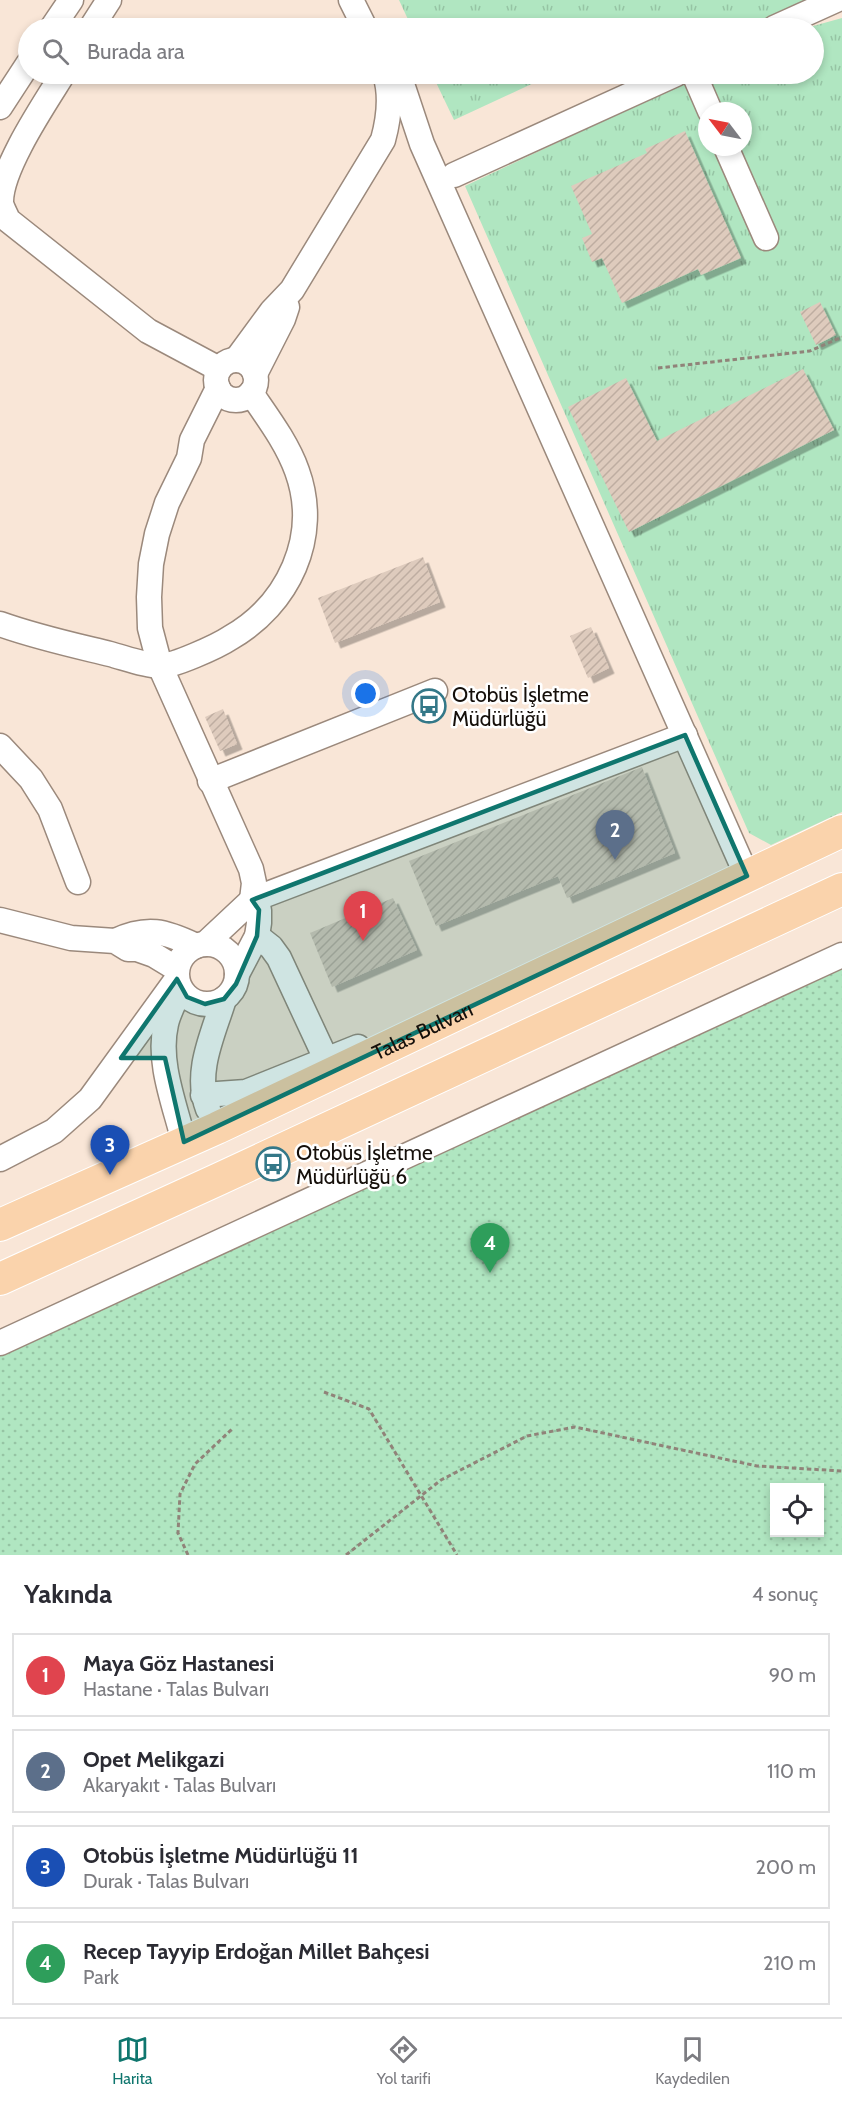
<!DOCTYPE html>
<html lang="tr">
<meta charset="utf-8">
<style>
body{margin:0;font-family:Cabin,sans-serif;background:#f7f7f7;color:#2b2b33}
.controls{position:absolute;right:18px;bottom:18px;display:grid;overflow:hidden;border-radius:0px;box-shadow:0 3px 9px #0003}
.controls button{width:54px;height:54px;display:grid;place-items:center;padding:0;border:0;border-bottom:2px solid #e1e1e2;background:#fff;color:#2b2b33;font:30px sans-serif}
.compass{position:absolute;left:698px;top:102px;width:54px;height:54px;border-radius:50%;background:#fff;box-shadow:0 3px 9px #0003;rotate:302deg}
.you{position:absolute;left:366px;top:694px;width:21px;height:21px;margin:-15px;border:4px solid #fff;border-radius:50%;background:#1a73e8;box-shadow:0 0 0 9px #1a73e833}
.badge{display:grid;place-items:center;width:39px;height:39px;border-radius:50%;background:#0f766e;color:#fff;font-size:20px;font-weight:700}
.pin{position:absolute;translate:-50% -50px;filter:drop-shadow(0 2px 3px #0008)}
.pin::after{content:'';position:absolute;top:32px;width:21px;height:18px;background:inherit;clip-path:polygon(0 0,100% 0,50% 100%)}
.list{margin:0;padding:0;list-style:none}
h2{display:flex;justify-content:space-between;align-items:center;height:78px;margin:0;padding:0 24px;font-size:26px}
h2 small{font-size:20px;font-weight:400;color:#7c7c81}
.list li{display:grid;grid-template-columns:39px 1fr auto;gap:18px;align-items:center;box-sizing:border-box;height:84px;margin:0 12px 12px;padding:0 12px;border:2px solid #e1e1e2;border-radius:0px}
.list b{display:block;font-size:22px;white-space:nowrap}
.list p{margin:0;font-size:20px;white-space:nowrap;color:#7c7c81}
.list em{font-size:20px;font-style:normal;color:#7c7c81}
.icon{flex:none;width:33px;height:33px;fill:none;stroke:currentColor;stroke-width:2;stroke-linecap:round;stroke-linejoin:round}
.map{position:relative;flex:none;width:842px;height:1555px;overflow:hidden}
.search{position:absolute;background:#fff;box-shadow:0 3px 9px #0003;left:18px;right:18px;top:18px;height:66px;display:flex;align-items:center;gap:15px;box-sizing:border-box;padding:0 21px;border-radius:33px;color:#7c7c81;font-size:22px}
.sheet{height:462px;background:#fff}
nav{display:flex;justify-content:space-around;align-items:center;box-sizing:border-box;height:84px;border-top:2px solid #e1e1e2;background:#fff;font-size:16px;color:#7c7c81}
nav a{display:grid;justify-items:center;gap:3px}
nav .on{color:#0f766e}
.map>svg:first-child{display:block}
.grass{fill:url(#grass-tufts);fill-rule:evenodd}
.park{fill:url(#park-dots);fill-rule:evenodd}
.building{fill:url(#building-hatch);filter:url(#shadow)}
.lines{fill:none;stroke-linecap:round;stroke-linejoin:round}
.minor-casing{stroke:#9b897c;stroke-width:27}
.major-casing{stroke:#fff;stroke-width:34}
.path{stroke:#908379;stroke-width:3;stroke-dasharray:4.5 3;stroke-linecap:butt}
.minor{stroke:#fff;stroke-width:24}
.major{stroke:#fad3ac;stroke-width:32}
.marked{fill:#0f766e;fill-opacity:0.2;stroke:#0f766e;stroke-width:4.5;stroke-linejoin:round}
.labels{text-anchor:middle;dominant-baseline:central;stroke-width:5;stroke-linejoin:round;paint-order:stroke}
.poi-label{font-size:21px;fill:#150f0a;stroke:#fff;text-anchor:start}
.street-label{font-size:21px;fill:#150f0a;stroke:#fff}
</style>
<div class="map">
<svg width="842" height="1555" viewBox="0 0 842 1555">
<defs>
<pattern id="grass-tufts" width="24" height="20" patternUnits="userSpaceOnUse" patternTransform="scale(1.5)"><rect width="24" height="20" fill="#b0e6c1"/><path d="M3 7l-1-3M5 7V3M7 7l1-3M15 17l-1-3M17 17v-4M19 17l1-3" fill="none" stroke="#96c4a4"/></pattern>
<pattern id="park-dots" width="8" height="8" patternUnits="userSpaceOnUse" patternTransform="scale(1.5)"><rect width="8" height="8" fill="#b0e6c1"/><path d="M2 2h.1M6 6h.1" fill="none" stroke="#96c4a4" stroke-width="1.8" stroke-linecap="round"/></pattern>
<pattern id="building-hatch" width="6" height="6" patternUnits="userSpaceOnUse" patternTransform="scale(1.5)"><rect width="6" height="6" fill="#decbbd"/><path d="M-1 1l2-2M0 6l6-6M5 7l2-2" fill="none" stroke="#beada1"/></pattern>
<filter id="shadow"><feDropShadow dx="5.5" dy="5.5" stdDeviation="0" flood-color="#0004"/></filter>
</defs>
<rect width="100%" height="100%" fill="#f9e6d7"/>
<g class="grass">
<path d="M399 0H820L757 28H412Z"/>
<path d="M842 18V812L771 845 749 833 465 186 703 74H814V28H806ZM707 111H743V147H707Z"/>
<path d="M432 74H553L454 120Z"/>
</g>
<path class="park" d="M842 949V1555H0V1337ZM774 1488H820V1532H774Z"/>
<g class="building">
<path d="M685 131 741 258 701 275 698 269 622 303 602 258 592 262 582 238 592 234 571 186 647 153 645 149Z"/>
<path d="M820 302 836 335 816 345 800 312Z"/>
<path d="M803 369 834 430 629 532 568 407 626 378 657 441Z"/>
<path d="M423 557 440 602 335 643 318 598Z"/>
<path d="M591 627 609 668 588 678 570 636Z"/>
<path d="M223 709 237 744 220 751 205 717Z"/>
<path d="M642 767 675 853 567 898 558 876 436 926 409 861Z"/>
<path d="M393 898 417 950 332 987 310 933Z"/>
</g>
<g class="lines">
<defs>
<g id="minor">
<path d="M351 0 365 28"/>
<path d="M52 28 71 0"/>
<path d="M91 28 109 0"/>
<path d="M774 28 836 0"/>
<path d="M63 74C45 103 0 169 1 203 2 208 6 215 8 220L148 331 219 369"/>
<path d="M393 74 401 81 422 144 747 876"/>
<path d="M694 74 710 111"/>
<path d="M0 107 28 64"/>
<path d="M726 147 766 238"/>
<path d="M454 175 676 74"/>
<path d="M236 360 272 311 292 290 383 140C389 118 392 96 385 74"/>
<circle cx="236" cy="380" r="20"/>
<path d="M255 374 283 319 287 307"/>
<path d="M218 388 192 440 189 458 167 503 157 534 151 564 149 597 150 628 160 666 251 869 254 883 252 900 259 910V923L257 936 237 974"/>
<path d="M0 624C36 637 73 645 110 654 125 658 143 665 159 666 172 667 218 646 230 638 288 605 321 537 297 471 287 443 268 418 251 393"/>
<path d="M0 746 31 779 50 809 78 882"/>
<path d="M210 781 435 691"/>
<path d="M0 920 71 938 115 941 128 949H137L154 955 177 969"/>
<path d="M257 936 271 947 279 958 326 1059"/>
<path d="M115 941C147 926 165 931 196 946"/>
<path d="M205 944 252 900 685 735"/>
<circle cx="207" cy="974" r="30"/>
<path d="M178 994C174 1003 168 1014 166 1024 157 1062 175 1105 184 1142"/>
<path d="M203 1095 246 1092 358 1047"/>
<path d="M208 1109C194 1072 213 1035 224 999"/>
<path d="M0 1159 54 1131 90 1099 177 979"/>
<path d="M0 1343 842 955"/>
</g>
<g id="major">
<path id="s1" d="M0 1225 217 1128 842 831"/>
<path d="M0 1279 219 1179 842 889"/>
</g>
</defs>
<use href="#minor" class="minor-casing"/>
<use href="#major" class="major-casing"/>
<g class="path">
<path d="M658 368 810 351 842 337"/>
<path d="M324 1392 369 1409 457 1555"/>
<path d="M188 1555 178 1533 180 1494 195 1464 232 1429"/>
<path d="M346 1555 441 1480 527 1436 575 1427 757 1466 842 1471"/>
</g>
<use href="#minor" class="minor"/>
<use href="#major" class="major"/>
</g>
<path class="marked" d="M685 735 747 876 184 1142 165 1058H121L177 979 187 997 205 1004 224 999 236 984 257 936 259 910 252 900Z"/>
<defs>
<symbol id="bus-ring" viewBox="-11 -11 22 22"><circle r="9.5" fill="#fff" stroke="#347888" stroke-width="1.5"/><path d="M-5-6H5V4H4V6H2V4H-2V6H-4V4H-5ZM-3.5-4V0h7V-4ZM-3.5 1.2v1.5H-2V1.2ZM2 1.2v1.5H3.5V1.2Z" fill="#347888"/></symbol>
</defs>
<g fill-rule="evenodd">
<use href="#bus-ring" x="410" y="687" width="38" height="38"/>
<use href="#bus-ring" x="254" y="1145" width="38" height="38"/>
</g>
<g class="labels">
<g class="poi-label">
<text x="452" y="694">Otobüs İşletme<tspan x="452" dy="24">Müdürlüğü</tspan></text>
<text x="296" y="1152">Otobüs İşletme<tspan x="296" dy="24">Müdürlüğü 6</tspan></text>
</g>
<g class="street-label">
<text stroke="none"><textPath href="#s1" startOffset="465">Talas Bulvarı</textPath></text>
</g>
</g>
</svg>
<div class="controls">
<button><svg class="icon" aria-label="locate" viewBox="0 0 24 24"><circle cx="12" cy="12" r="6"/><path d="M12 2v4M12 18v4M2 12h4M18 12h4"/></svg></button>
</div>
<svg class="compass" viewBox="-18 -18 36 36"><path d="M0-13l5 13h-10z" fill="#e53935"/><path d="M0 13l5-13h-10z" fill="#7c7c81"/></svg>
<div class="you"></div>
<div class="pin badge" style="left:363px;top:941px;background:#e0444e">1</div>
<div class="pin badge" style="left:615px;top:860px;background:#5c6f8a">2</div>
<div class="pin badge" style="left:110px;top:1175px;background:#1a4fb4">3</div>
<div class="pin badge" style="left:490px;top:1273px;background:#2e9e5b">4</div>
<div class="search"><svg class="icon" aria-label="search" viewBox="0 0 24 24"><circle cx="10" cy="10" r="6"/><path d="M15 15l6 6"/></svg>Burada ara</div>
</div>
<section class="sheet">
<h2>Yakında<small>4 sonuç</small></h2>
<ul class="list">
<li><span class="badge" style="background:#e0444e">1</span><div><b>Maya Göz Hastanesi</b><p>Hastane · Talas Bulvarı</p></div><em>90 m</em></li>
<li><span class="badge" style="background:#5c6f8a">2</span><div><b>Opet Melikgazi</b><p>Akaryakıt · Talas Bulvarı</p></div><em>110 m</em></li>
<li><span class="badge" style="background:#1a4fb4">3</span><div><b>Otobüs İşletme Müdürlüğü 11</b><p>Durak · Talas Bulvarı</p></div><em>200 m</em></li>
<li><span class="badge" style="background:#2e9e5b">4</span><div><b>Recep Tayyip Erdoğan Millet Bahçesi</b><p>Park</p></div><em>210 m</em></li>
</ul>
</section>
<nav>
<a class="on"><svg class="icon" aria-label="map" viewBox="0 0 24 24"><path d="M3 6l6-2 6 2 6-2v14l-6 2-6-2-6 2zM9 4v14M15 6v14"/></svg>Harita</a>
<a><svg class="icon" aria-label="directions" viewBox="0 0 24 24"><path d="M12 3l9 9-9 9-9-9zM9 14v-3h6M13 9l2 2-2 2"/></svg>Yol tarifi</a>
<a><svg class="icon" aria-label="saved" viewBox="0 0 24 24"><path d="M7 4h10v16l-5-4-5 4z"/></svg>Kaydedilen</a>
</nav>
